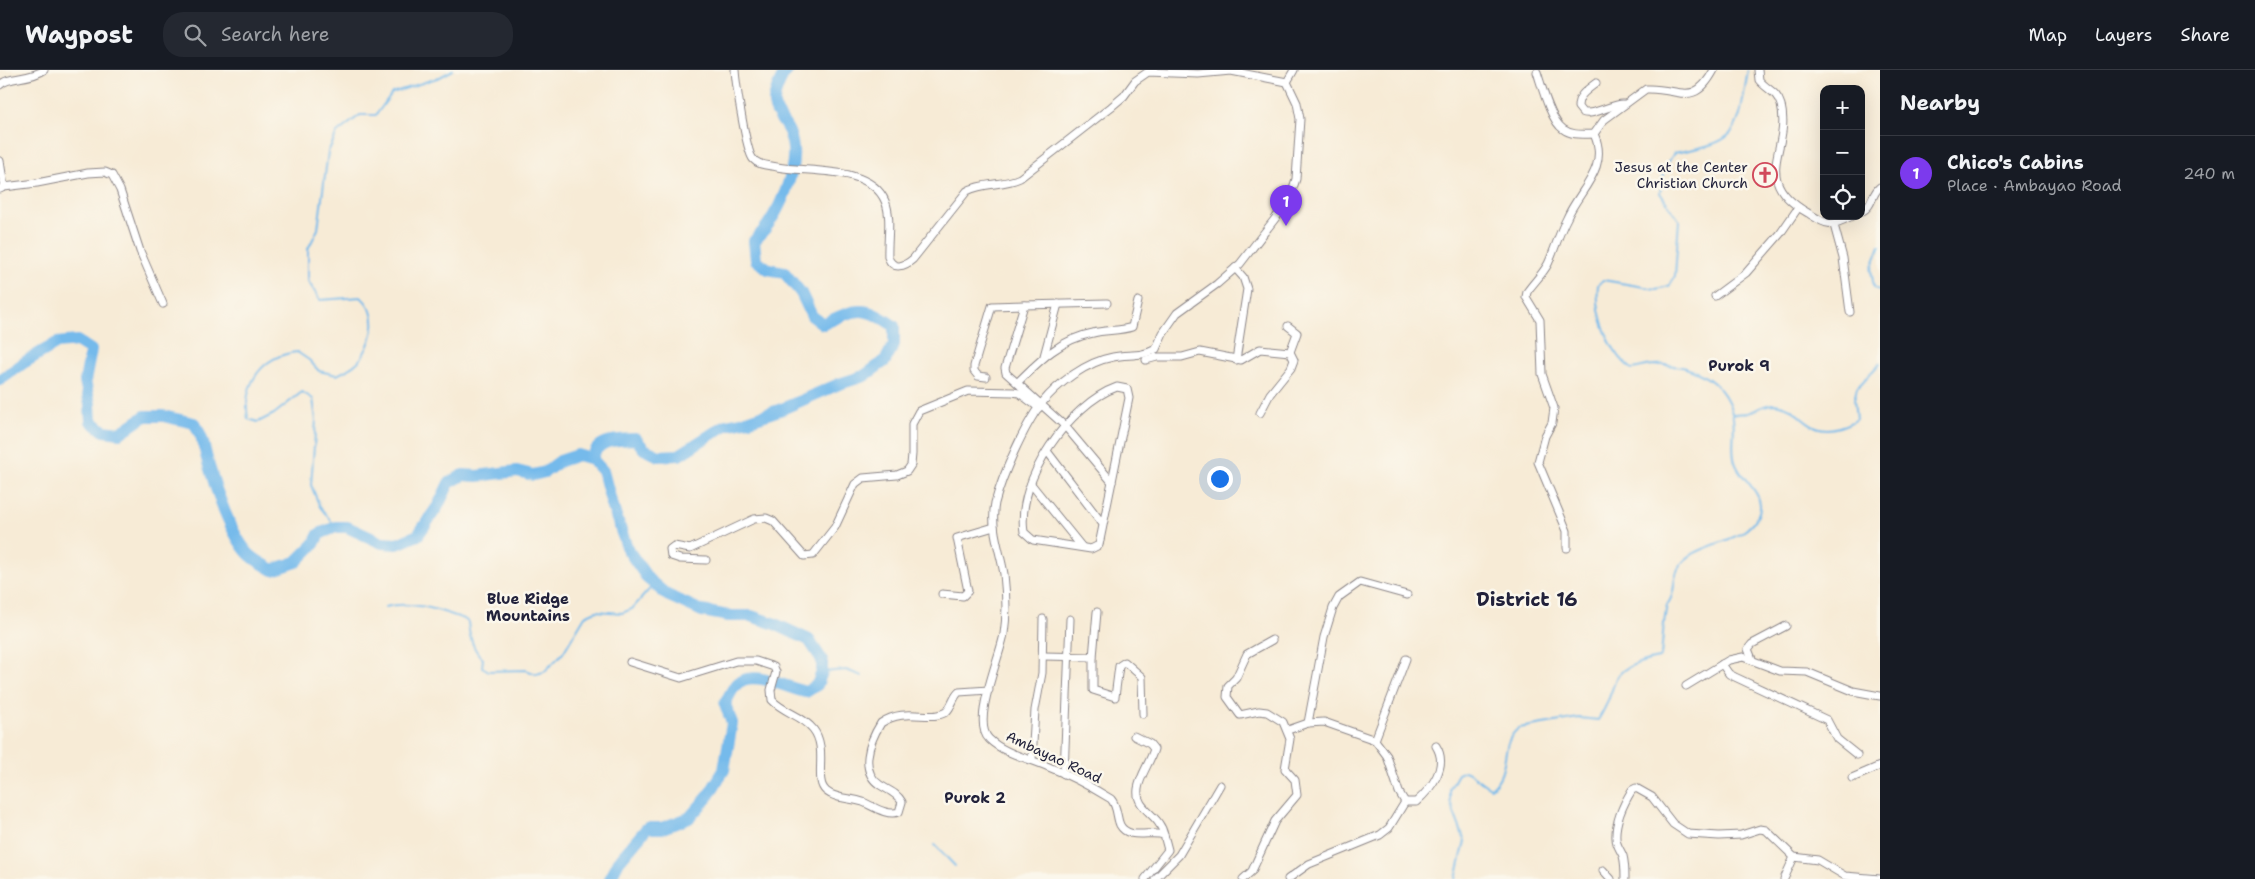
<!DOCTYPE html>
<meta charset="utf-8">
<style>
body{margin:0;font-family:"Shantell Sans",sans-serif;background:#242831;color:#f1f3f6}
.controls{position:absolute;right:15px;top:15px;display:grid;overflow:hidden;border-radius:10px;box-shadow:0 5px 20px #0002}
.controls button{width:45px;height:45px;display:grid;place-items:center;padding:0;border:0;border-bottom:1px solid #363941;background:#171b24;color:#f1f3f6;font:25px sans-serif}
.you{position:absolute;left:1219px;top:408px;width:18px;height:18px;margin:-12px;border:4px solid #fff;border-radius:50%;background:#1a73e8;box-shadow:0 0 0 8px #1a73e833}
.badge{display:grid;place-items:center;width:32px;height:32px;border-radius:50%;background:#7c3aed;color:#fff;font-size:16px;font-weight:700}
.pin{position:absolute;translate:-50% -41px;filter:drop-shadow(0 1px 2px #0008)}
.pin::after{content:'';position:absolute;top:26px;width:18px;height:15px;background:inherit;clip-path:polygon(0 0,100% 0,50% 100%)}
.list{margin:0;padding:0;list-style:none}
h2{display:flex;justify-content:space-between;align-items:center;height:65px;margin:0;padding:0 20px;font-size:21px}
h2 small{font-size:16px;font-weight:400;color:#9ea1a6}
.list li{display:grid;grid-template-columns:32px 1fr auto;gap:15px;align-items:center;box-sizing:border-box;height:75px;padding:0 20px;border-top:1px solid #363941}
.list b{display:block;font-size:19px;white-space:nowrap}
.list p{margin:0;font-size:16px;white-space:nowrap;color:#9ea1a6}
.list em{font-size:16px;font-style:normal;color:#9ea1a6}
.icon{flex:none;width:28px;height:28px;fill:none;stroke:currentColor;stroke-width:2;stroke-linecap:round;stroke-linejoin:round}
.map{position:relative;flex:none;width:1880px;height:809px;overflow:hidden}
header{display:flex;align-items:center;gap:30px;box-sizing:border-box;height:70px;padding:0 25px;background:#171b24;border-bottom:1px solid #363941}
header strong{font-size:24px}
nav{display:flex;gap:28px;margin-inline-start:auto;font-size:18px}
.search{width:350px;height:45px;background:#242831;display:flex;align-items:center;gap:12px;box-sizing:border-box;padding:0 18px;border-radius:20px;color:#9ea1a6;font-size:19px}
main{display:flex}
aside{flex:1;background:#171b24}
.map>svg:first-child{display:block}
.lines{fill:none;stroke-linecap:round;stroke-linejoin:round}
.stream{stroke:#74baeb;stroke-width:2}
.river{stroke:#74baeb;stroke-width:12}
.minor-casing{stroke:#8c8688;stroke-width:9}
.minor{stroke:#fff;stroke-width:7}
.labels{text-anchor:middle;dominant-baseline:central;stroke-width:5;stroke-linejoin:round;paint-order:stroke}
.poi-label{font-size:14px;fill:#22223b;stroke:#fbf7ec;text-anchor:end}
.street-label{font-size:14px;fill:#22223b;stroke:#fbf7ec}
.neighbourhood-label{font-size:15px;font-weight:bold;fill:#22223b;stroke:#fbf7ec}
.district-label{font-size:19px;font-weight:bold;fill:#22223b;stroke:#fbf7ec}
</style>
<header>
<strong>Waypost</strong>
<div class="search"><svg class="icon" aria-label="search" viewBox="0 0 24 24"><circle cx="10" cy="10" r="6"/><path d="M15 15l6 6"/></svg>Search here</div>
<nav><a>Map</a><a>Layers</a><a>Share</a></nav>
</header>
<main>
<div class="map">
<svg width="1880" height="809" viewBox="0 0 1880 809">
<rect width="100%" height="100%" fill="#fbf7ec"/>
<filter id="ink" filterUnits="userSpaceOnUse"><feTurbulence type="fractalNoise" baseFrequency=".02" numOctaves="2"/><feDisplacementMap in="SourceGraphic" scale="10" xChannelSelector="R" yChannelSelector="G"/><feConvolveMatrix kernelMatrix="1 2 1 2 8 2 1 2 1" color-interpolation-filters="sRGB"/></filter>
<filter id="wash" filterUnits="userSpaceOnUse"><feTurbulence type="fractalNoise" baseFrequency=".0096" numOctaves="4" result="noise"/><feDisplacementMap in="SourceGraphic" scale="20" xChannelSelector="R" yChannelSelector="G"/><feGaussianBlur stdDeviation="1.12" result="paint"/><feColorMatrix in="noise" values="0 0 0 0 0 0 0 0 0 0 0 0 0 0 0 0 0 1.4 0 .05"/><feComposite in="paint" operator="in"/></filter>
<g filter="url(#wash)">
<rect width="100%" height="100%" fill="#f7ebd6"/>
<g class="lines">
<g class="stream">
<path d="M1880 176 1871 200 1874 217 1880 221"/>
<path d="M1733 344C1738 343 1744 344 1748 343 1758 340 1763 334 1774 334 1803 336 1806 367 1839 357 1846 355 1850 354 1856 349L1854 330 1857 318 1880 293"/>
<path d="M336 457 320 437 311 415 316 350 313 329 302 322 274 344 258 352 248 349C242 313 262 286 297 282L309 290 319 301 337 305C345 301 356 296 362 287 374 267 380 244 361 227L320 230 308 211V179L318 159 328 82 337 63 360 45H376L392 23 440 7 453 0"/>
<path d="M385 537C412 530 438 540 464 549L468 552C469 565 473 580 483 589L482 597 489 601 526 600 536 604 544 602 563 583 585 546 596 541 622 543 632 539 654 514"/>
<path d="M822 602 846 600 862 606"/>
<path d="M935 775 955 796"/>
<path d="M1456 809 1465 771 1450 732V718L1458 704 1465 701C1475 705 1481 714 1491 718 1512 701 1498 673 1519 658L1579 648 1598 650C1623 611 1602 599 1659 588L1661 585C1663 569 1663 551 1667 535 1669 532 1671 529 1672 525 1675 517 1673 508 1678 499 1694 470 1743 477 1758 445 1768 424 1740 410 1735 392 1730 376 1737 359 1732 343 1723 308 1688 293 1655 295 1647 295 1640 298 1632 299 1609 282 1595 243 1598 215L1603 210 1656 219 1669 216 1675 206 1679 150 1660 123 1664 99 1674 83C1742 71 1737 64 1748 0"/>
</g>
<g class="river">
<path d="M0 310 25 292 57 273 77 271 91 280 85 311 90 334 91 351 104 361 120 363 145 346H163L194 353C204 367 204 380 209 396 216 421 231 464 248 483 254 490 265 495 273 500L296 492 314 474 319 464 336 457H347L382 473 397 474 418 465 438 436 449 413 463 405 477 406 517 401 533 405 545 402 560 391 578 385 592 389 603 401 612 435 628 480 648 509 667 525 702 541 729 546H751L775 554 809 570 822 590V602L817 615 806 622C786 618 750 597 735 616 731 621 728 628 725 634L732 653 724 700 707 728 689 748 662 758H647L619 791 610 809"/>
<path d="M592 389C597 368 618 370 636 369L644 379 659 386 679 385 726 355 750 350 782 339 839 314 864 306 885 291 894 274V256C863 234 856 239 823 254L812 246 801 223 784 202 768 199 756 190 754 171C778 149 803 95 789 62 785 53 776 45 774 35 773 26 781 6 788 0"/>
</g>
</g>
</g>
<g filter="url(#ink)">
<g class="lines">
<defs>
<g id="minor">
<path d="M735 0C736 14 746 81 753 89 759 96 769 95 777 97 808 103 870 95 885 131 892 147 887 170 888 187 893 201 905 196 913 189L967 121C984 112 1003 116 1020 108L1111 37 1124 26 1135 11 1148 2 1198 4 1231 1 1287 12"/>
<path d="M1758 0 1759 10C1767 20 1777 21 1781 35 1792 80 1748 108 1808 143 1829 156 1829 157 1852 146"/>
<path d="M1537 2C1542 17 1551 51 1563 59 1572 66 1584 64 1594 64L1604 50 1646 19C1679 17 1693 39 1714 0"/>
<path d="M1287 12 1294 0"/>
<path d="M1596 13C1587 20 1578 25 1578 37L1582 42C1592 47 1611 34 1623 34"/>
<path d="M0 15C8 6 30 10 44 0"/>
<path d="M0 91 4 117"/>
<path d="M0 119 4 117 37 113 88 103 105 102 112 105 120 120 140 181 163 234"/>
<path d="M1861 142C1873 137 1871 124 1880 117"/>
<path d="M1834 155 1843 188 1850 242"/>
<path d="M1235 198 1243 207 1247 219 1236 290"/>
<path d="M1715 226 1746 203 1780 164 1798 138"/>
<path d="M1107 233 1024 235 1005 298 1006 303 1065 356 1112 412"/>
<path d="M1288 256 1297 263 1290 282"/>
<path d="M1044 286 1058 234"/>
<path d="M1146 290 1157 287H1182L1200 282 1241 290 1260 279 1290 282 1294 290 1291 298 1270 324 1260 343"/>
<path d="M986 307 978 306 974 301V296L992 236 1024 235"/>
<path d="M1018 312C1040 290 1061 269 1093 263 1106 260 1120 261 1132 257L1138 231"/>
<path d="M1117 317 1127 319 1129 328 1099 475 1091 479 1033 470 1024 462C1016 410 1069 334 1117 317Z"/>
<path d="M1047 381 1102 453"/>
<path d="M1031 414 1082 477"/>
<path d="M1567 478V461L1538 392 1545 366 1552 353 1554 338 1542 304 1540 250 1526 227 1527 222C1533 213 1542 205 1548 194 1555 179 1559 163 1567 148 1579 120 1610 98 1594 64"/>
<path d="M706 490 680 489 671 486 670 479 674 476 690 479 754 449 766 448 773 451 804 486 813 485 835 457 855 414 863 408 897 405 907 401 911 395 912 384V354L919 341 968 321 1013 322 1019 323 1039 338"/>
<path d="M942 524 963 526 968 521 957 468 994 457"/>
<path d="M1097 542 1093 587V620L1115 627 1119 596 1125 592 1142 607 1143 644"/>
<path d="M1043 586 1093 587"/>
<path d="M1752 589 1748 579 1752 574 1786 556"/>
<path d="M630 592 681 608 736 591H756L774 597 776 602 771 620 772 630C784 643 802 645 813 659 829 679 813 710 826 721 835 729 851 728 863 732 874 737 887 746 899 742L902 732C897 723 888 720 880 715 859 701 869 672 881 653 905 636 930 652 946 642 952 637 953 627 959 622L989 620"/>
<path d="M1722 594 1729 604 1735 607 1827 650 1837 669 1857 685"/>
<path d="M1686 616 1729 590 1743 587 1780 601 1807 602 1853 621 1880 626"/>
<path d="M1308 653 1324 567 1333 538 1339 527 1360 512 1407 525"/>
<path d="M1134 666 1150 674 1154 679C1150 693 1140 705 1138 719 1135 740 1160 744 1164 765"/>
<path d="M1375 670 1406 589"/>
<path d="M1032 690 1035 640 1042 603 1043 549"/>
<path d="M1064 704 1070 549"/>
<path d="M1852 708 1880 696"/>
<path d="M1405 732H1416C1431 719 1449 696 1436 676"/>
<path d="M1603 800 1611 809"/>
<path d="M1145 809 1168 780 1164 765C1151 760 1129 771 1120 755 1116 746 1118 737 1111 729 1090 716 1067 704 1044 695 1027 688 1003 683 989 669 971 652 1000 587 1004 564 1007 545 1006 522 1004 504 1000 480 990 458 995 433 1002 406 1024 356 1041 334 1058 313 1086 292 1113 287 1129 284 1142 287 1156 279L1163 263 1177 243 1217 214 1240 194 1284 137 1292 121 1296 109 1300 49 1297 33 1287 12"/>
<path d="M1155 809 1179 785 1220 715"/>
<path d="M1243 809 1252 801 1275 751 1297 725 1295 710 1285 699 1290 669 1283 652 1267 642 1259 641 1240 645 1227 627 1228 616 1236 608 1247 584 1272 570"/>
<path d="M1288 809 1309 794 1380 765 1389 758 1405 732 1399 722 1387 686 1375 670 1324 652 1308 653 1288 660"/>
<path d="M1625 809C1625 802 1625 793 1623 786 1620 779 1616 775 1616 768 1615 752 1624 733 1632 720L1636 718 1652 727 1673 754 1688 764 1719 766 1741 765 1760 759 1766 760 1794 787 1818 790 1845 806 1880 809"/>
<path d="M1784 809 1794 787"/>
</g>
</defs>
<use href="#minor" class="minor-casing"/>
<use href="#minor" class="minor"/>
</g>
</g>
<defs>
<symbol id="church-ring" viewBox="-11 -11 22 22"><circle r="9.5" fill="#fbf7ec" stroke="#d1495b" stroke-width="1.5"/><path d="M-1.2-6h2.4v3.5h3.3v2.4h-3.3V6h-2.4V-.1h-3.3v-2.4h3.3Z" fill="#d1495b"/></symbol>
</defs>
<g fill-rule="evenodd">
<use href="#church-ring" x="1751" y="91" width="28" height="28"/>
</g>
<g class="labels">
<g class="poi-label">
<text x="1748" y="97">Jesus at the Center<tspan x="1748" dy="16">Christian Church</tspan></text>
</g>
<g class="street-label">
<text transform="translate(1054 687) rotate(25)">Ambayao Road</text>
</g>
<g class="neighbourhood-label">
<text x="1739" y="296">Purok 9</text>
<text x="528" y="529">Blue Ridge<tspan x="528" dy="17">Mountains</tspan></text>
<text x="975" y="728">Purok 2</text>
</g>
<g class="district-label">
<text x="1527" y="529">District 16</text>
</g>
</g>
</svg>
<div class="controls">
<button>+</button>
<button>−</button>
<button><svg class="icon" aria-label="locate" viewBox="0 0 24 24"><circle cx="12" cy="12" r="6"/><path d="M12 2v4M12 18v4M2 12h4M18 12h4"/></svg></button>
</div>
<div class="you"></div>
<div class="pin badge" style="left:1286px;top:156px">1</div>
</div>
<aside>
<h2>Nearby<small></small></h2>
<ul class="list">
<li><span class="badge">1</span><div><b>Chico's Cabins</b><p>Place · Ambayao Road</p></div><em>240 m</em></li>
</ul>
</aside>
</main>
